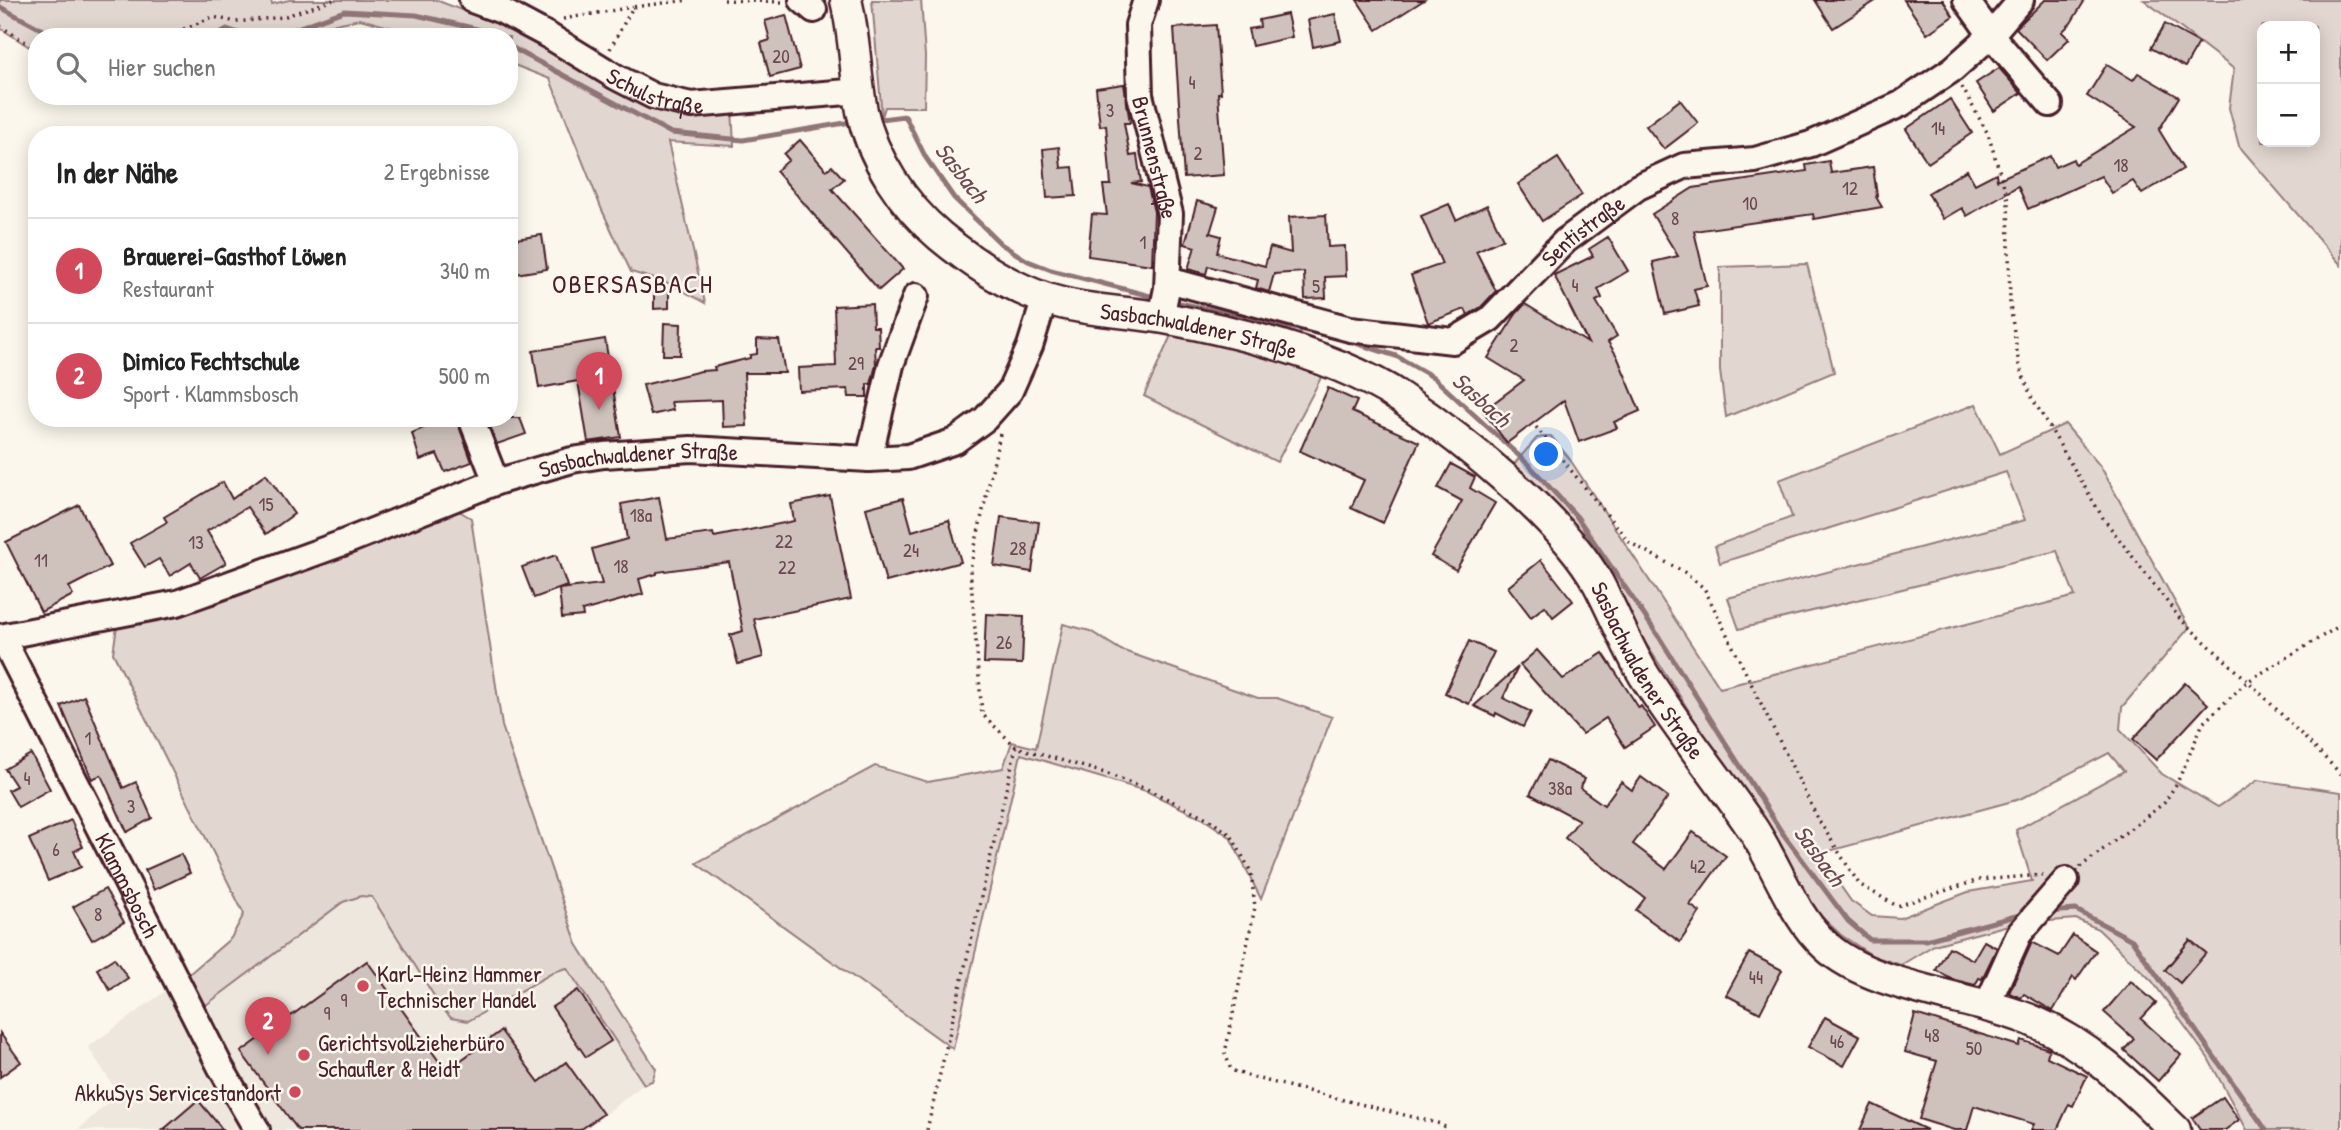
<!DOCTYPE html>
<html lang="de">
<meta charset="utf-8">
<style>
body{margin:0;font-family:"Patrick Hand",sans-serif;background:#f2f2f2;color:#222}
.controls{position:absolute;right:21px;top:21px;display:grid;overflow:hidden;border-radius:14px;box-shadow:0 4px 18px #0003}
.controls button{width:63px;height:63px;display:grid;place-items:center;padding:0;border:0;border-bottom:2px solid #e0e0e0;background:#fff;color:#222;font:35px sans-serif}
.you{position:absolute;left:1547px;top:455px;width:24px;height:24px;margin:-18px;border:5px solid #fff;border-radius:50%;background:#1a73e8;box-shadow:0 0 0 10px #1a73e833}
.badge{display:grid;place-items:center;width:46px;height:46px;border-radius:50%;background:#d1495b;color:#fff;font-size:23px;font-weight:700}
.pin{position:absolute;translate:-50% -58px;filter:drop-shadow(0 2px 4px #0008)}
.pin::after{content:'';position:absolute;top:37px;width:24px;height:21px;background:inherit;clip-path:polygon(0 0,100% 0,50% 100%)}
.list{margin:0;padding:0;list-style:none}
h2{display:flex;justify-content:space-between;align-items:center;height:91px;margin:0;padding:0 28px;font-size:30px}
h2 small{font-size:23px;font-weight:400;color:#767676}
.list li{display:grid;grid-template-columns:46px 1fr auto;gap:21px;align-items:center;box-sizing:border-box;height:105px;padding:0 28px;border-top:2px solid #e0e0e0}
.list b{display:block;font-size:26px;white-space:nowrap}
.list p{margin:0;font-size:23px;white-space:nowrap;color:#767676}
.list em{font-size:23px;font-style:normal;color:#767676}
.icon{flex:none;width:38px;height:38px;fill:none;stroke:currentColor;stroke-width:2;stroke-linecap:round;stroke-linejoin:round}
.map{position:relative;flex:none;width:2341px;height:1130px;overflow:hidden}
.search{position:absolute;background:#fff;box-shadow:0 4px 18px #0003;left:28px;top:28px;width:490px;height:77px;display:flex;align-items:center;gap:18px;box-sizing:border-box;padding:0 24px;border-radius:28px;color:#767676;font-size:26px}
.panel{position:absolute;background:#fff;box-shadow:0 4px 18px #0003;left:28px;top:126px;width:490px;height:301px;border-radius:28px}
.map>svg:first-child{display:block}
.built{fill:#eee7de}
.green{fill:#e2d7d0;stroke:#967b7e;stroke-width:2;fill-rule:evenodd}
.lines{fill:none;stroke-linecap:round;stroke-linejoin:round}
.stream{stroke:#907477;stroke-width:5}
.building{fill:#cfc2bc;stroke:#4a1f2b;stroke-width:2}
.minor-casing{stroke:#4a1f2b;stroke-width:30}
.major-casing{stroke:#4a1f2b;stroke-width:35}
.path{stroke:#4a1f2b;stroke-width:3.5;stroke-dasharray:2 5;stroke-linecap:butt}
.minor{stroke:#fbf7ec;stroke-width:24}
.major{stroke:#fbf7ec;stroke-width:30}
.poi-dot{fill:#d1495b;stroke:#fbf7ec;stroke-width:2.5}
.labels{text-anchor:middle;dominant-baseline:central;stroke-width:5;stroke-linejoin:round;paint-order:stroke}
.number-label{font-size:19px;fill:#6b484f}
.street-label{font-size:23px;fill:#4a1f2b;stroke:#fbf7ec}
.poi-label{font-size:23px;fill:#4a1f2b;stroke:#fbf7ec;text-anchor:start}
.water-label{font-size:24px;font-style:italic;fill:#6d4a51;stroke:#fbf7ec}
.quarter-label{font-size:26px;letter-spacing:2px;fill:#4a1f2b;stroke:#fbf7ec}
</style>
<div class="map">
<svg width="2341" height="1130" viewBox="0 0 2341 1130">
<rect width="100%" height="100%" fill="#fbf7ec"/>
<filter id="ink" filterUnits="userSpaceOnUse"><feTurbulence type="fractalNoise" baseFrequency=".0143" numOctaves="2"/><feDisplacementMap in="SourceGraphic" scale="14" xChannelSelector="R" yChannelSelector="G"/><feConvolveMatrix kernelMatrix="1 2 1 2 8 2 1 2 1" color-interpolation-filters="sRGB"/></filter>
<g filter="url(#ink)">
<path class="built" d="M361 896 372 897 441 1007 567 968 644 1084 585 1130H78L118 1093 88 1047 189 974 187 983 343 902Z"/>
<g class="green">
<path d="M0 0H271L272 4 289 0H436L518 32 595 72 732 108 734 146 668 142 705 303 671 284 631 272 602 210 550 79 509 63V37H427L360 19 271 37H37V52L0 28Z"/>
<path d="M872 0H921L925 56 924 107H885L882 117Z"/>
<path d="M2144 0H2341V265L2239 146 2229 108 2234 69ZM2262 26H2315V142H2262Z"/>
<path d="M1807 264 1834 372 1726 417 1720 371V267Z"/>
<path d="M1172 333 1216 343 1324 372 1277 462 1144 396Z"/>
<path d="M1976 404 2000 454 2065 424 2101 467 2189 628 2122 707 2120 729 2162 774 2218 807 2258 780 2341 792V1130H2247L2208 1058 2152 981 2098 929 2076 919 2012 924 1934 945 1901 965 1873 956 1841 935 1809 905 1671 682 1576 537 1515 472 1514 464 1537 438 1551 436 1569 458 1720 688 2075 596 2057 551 1739 629 1728 598 2025 520 2006 472 1720 563 1715 546 1792 517 1779 480ZM2109 753 2124 771 2016 830 2032 881 1968 892 1900 918 1872 916 1851 901 1818 854 2020 799Z"/>
<path d="M459 511 471 518 502 726 577 944 656 1069 652 1081 644 1084 567 968 556 971 468 1021 451 1018 441 1007 372 897 361 896 343 902 206 1005 197 1002 187 983 189 974 231 938 244 914 113 653 117 626 214 605Z"/>
<path d="M1063 624 1090 631 1121 650 1258 698H1277L1332 717 1261 899 1230 837 1202 818 1146 791 1021 754 953 1049 696 863 875 766 928 782 1003 768 1012 742 1036 748Z"/>
</g>
<g class="lines">
<g class="stream">
<path d="M0 7 56 37"/>
<path d="M213 37 227 29 251 37"/>
<path d="M272 37 344 11 416 15 477 29 492 37"/>
<path d="M509 46 671 133 743 140 857 121"/>
<path d="M873 120 905 116 926 158 954 198 1001 244 1028 261 1051 270 1158 298"/>
<path d="M1171 301 1343 339 1396 356 1433 377 1529 465 1577 517 1659 637 1781 831 1848 921 1870 940H1926L2027 913"/>
<path d="M2047 912 2076 910 2132 940 2266 1130"/>
</g>
</g>
<g class="building">
<path d="M1357 0H1424L1377 30Z"/>
<path d="M1815 0H1877L1833 28Z"/>
<path d="M1904 0H1943L1953 16 1927 34Z"/>
<path d="M2045 0H2085L2071 23 2062 32 2069 39 2047 60 2016 28Z"/>
<path d="M1287 14 1292 37 1252 46 1248 29 1260 27 1259 20Z"/>
<path d="M1335 14 1341 41 1313 47 1308 20Z"/>
<path d="M786 15 800 69 770 77 761 43 770 40 765 21Z"/>
<path d="M2165 24 2199 43 2185 67 2151 48Z"/>
<path d="M1216 25 1221 93H1218L1224 175 1184 178 1174 28Z"/>
<path d="M2107 64 2133 80 2138 73 2179 97 2159 130 2183 169 2142 194 2133 181 2112 193 2101 176 2028 209 2018 186 1967 216 1962 208 1943 219 1928 193 1967 170 1975 184 1996 173 1997 180 2050 156 2055 167 2073 159 2075 164 2136 127 2087 96Z"/>
<path d="M1999 68 2021 93 1994 111 1976 83Z"/>
<path d="M1124 84 1130 123H1124L1130 156 1137 155 1141 182 1131 183 1148 187 1154 212 1152 265 1088 256 1092 214 1107 215 1103 185H1111L1106 125 1100 126 1096 88Z"/>
<path d="M1950 99 1972 133 1928 163 1906 129Z"/>
<path d="M1680 100 1698 123 1664 149 1646 126Z"/>
<path d="M800 140 826 170 832 166 844 179 832 189 903 269 879 290 776 171 789 160 784 154Z"/>
<path d="M1059 147 1061 168 1073 167 1076 196 1047 198 1043 149Z"/>
<path d="M1558 158 1582 195 1542 221 1518 184Z"/>
<path d="M1829 161 1831 173 1873 167 1877 196 1876 197 1882 207 1814 219 1813 214 1694 231 1707 286 1694 289 1699 306 1665 314 1653 262 1678 256 1652 214 1693 188 1807 171 1806 165Z"/>
<path d="M1197 201 1218 207 1210 233 1221 236 1217 253 1265 266 1270 247 1291 253 1289 217 1326 215 1328 247 1345 246 1346 276 1325 277 1326 298 1305 299 1304 272 1274 274 1269 292 1256 288 1258 280 1208 266 1206 274 1188 269 1195 247 1185 244Z"/>
<path d="M1449 204 1456 220 1487 205 1503 239 1476 251 1496 291 1481 307 1468 315 1465 309 1428 323 1411 275 1442 264 1421 216Z"/>
<path d="M542 235 547 269 509 275V240Z"/>
<path d="M1608 237 1628 271 1598 289 1602 298 1596 301 1617 336 1608 342 1617 356 1640 411 1614 422 1617 428 1579 442 1564 400 1507 443 1483 411 1524 380 1488 358 1516 314 1525 304 1588 343 1554 275 1593 256 1589 249Z"/>
<path d="M654 287H669V308L654 309Z"/>
<path d="M872 304 873 327H878L879 347H875L876 365 871 384H867V397H849L848 389 799 391 798 368 836 366 834 306Z"/>
<path d="M664 323 681 324 680 355H663Z"/>
<path d="M605 339 621 437 588 442 578 381 539 388 533 351Z"/>
<path d="M757 339 779 340 785 373H744L747 426 723 427 722 400 671 402 673 410 651 415 643 385 701 371 715 370 714 367 750 358V355L757 354Z"/>
<path d="M1328 388 1357 401 1352 412 1419 442 1383 523 1351 508 1364 480 1300 451Z"/>
<path d="M423 418H456L472 462 445 472 437 454 420 460 412 433 426 427Z"/>
<path d="M487 418H520L526 434 497 444Z"/>
<path d="M1451 464 1475 477 1470 488 1495 503 1456 570 1431 556 1462 501 1438 488Z"/>
<path d="M266 474 294 514 266 534 247 507 207 531 226 563 200 578 191 563 170 576 159 559 145 567 130 543 167 522 164 517 223 482 232 499Z"/>
<path d="M830 496 851 599 754 619 763 657 738 664 730 635 743 631 729 562 657 572V574L639 579 643 594 582 611 583 616 562 618 559 589 602 584 592 549 627 539 621 504 659 497 667 539 713 533 714 537 794 521 791 504Z"/>
<path d="M903 498 912 531 949 520 961 562 886 582 866 508Z"/>
<path d="M79 505 110 566 69 587 73 595 41 612 6 542Z"/>
<path d="M1001 517 1039 522 1032 572 994 566Z"/>
<path d="M556 555 567 586 534 598 522 567Z"/>
<path d="M1541 560 1573 601 1553 617 1545 606 1531 617 1508 587Z"/>
<path d="M986 614 1024 616 1022 664 984 663Z"/>
<path d="M1469 641 1494 652 1469 704 1445 693Z"/>
<path d="M1537 650 1563 679 1603 653 1639 708 1641 706 1655 727 1625 747 1606 718 1582 734 1520 665Z"/>
<path d="M1518 667 1503 698 1531 712 1523 727 1496 713 1495 716 1474 706Z"/>
<path d="M2185 683 2208 704 2156 760 2133 739Z"/>
<path d="M84 696 123 788 136 782 152 818 127 832 101 775 92 779 61 706Z"/>
<path d="M31 754 50 789 18 807 8 790 16 786 5 769Z"/>
<path d="M1548 760 1585 779 1580 788 1604 805 1621 782 1632 790 1641 777 1668 797 1633 844 1666 869 1693 832 1726 856 1690 905 1700 912 1680 942 1636 910 1645 898 1565 838 1579 820 1530 794Z"/>
<path d="M71 820 83 847 74 851 81 867 48 881 29 839Z"/>
<path d="M181 854 190 873 154 890 145 870Z"/>
<path d="M105 889 124 922 92 940 73 907Z"/>
<path d="M2073 935 2096 951 2076 980 2073 977 2053 1011 2024 994 2021 998 2009 993 2032 942 2059 956Z"/>
<path d="M2190 940 2206 953 2180 983 2165 970Z"/>
<path d="M1984 941 1997 948 1982 979 1979 978 1975 985 1951 979 1936 970 1949 947 1973 960Z"/>
<path d="M1749 953 1782 970 1760 1013 1726 995Z"/>
<path d="M114 958 128 978 110 990 97 969Z"/>
<path d="M367 961 446 1071 501 1031 539 1082 566 1062 603 1114 580 1130H298L241 1052Z"/>
<path d="M2131 981 2156 1003 2141 1019 2181 1055 2158 1081 2124 1050 2134 1039 2104 1012Z"/>
<path d="M578 990 611 1041 586 1057 552 1007Z"/>
<path d="M1915 1014 2019 1046 2021 1040 2049 1049 2047 1057 2087 1076 2073 1106 2069 1104 2057 1130H2031L2034 1124 1974 1106 1967 1130H1954L1919 1119 1937 1061 1905 1052Z"/>
<path d="M1825 1017 1860 1036 1844 1066 1808 1047Z"/>
<path d="M0 1033 21 1062 0 1077Z"/>
<path d="M2223 1097 2239 1120 2225 1130H2200L2192 1118Z"/>
<path d="M198 1100 223 1130H163Z"/>
<path d="M1872 1104 1927 1130H1860Z"/>
</g>
<g class="lines">
<defs>
<g id="minor">
<path id="s1" d="M472 0 502 11 549 36 616 77 653 96 691 105 860 91"/>
<path d="M802 0 814 10"/>
<path id="s2" d="M1146 0 1138 25 1140 95 1170 214 1167 288 1161 318"/>
<path d="M1966 0 1991 35 2050 104"/>
<path id="s3" d="M1168 280 1350 329 1453 341 1490 319 1565 241 1638 187 1684 166 1755 160 1811 144 1901 104 1953 69 1991 35 2021 0"/>
<path d="M471 418 496 482"/>
<path d="M869 459 891 365 916 296"/>
<path id="s4" d="M0 637 177 603 340 544 496 482 572 460 604 455 691 449 869 459 908 457 955 441 985 419 1010 391 1030 346 1045 298"/>
<path id="s5" d="M2 637 221 1068 257 1130"/>
<path d="M1987 1005 2019 934 2066 880"/>
</g>
<g id="major">
<path id="s6" d="M846 0C855 36 855 74 862 111 872 158 904 206 940 236 970 261 1006 285 1044 298 1082 311 1124 311 1164 318 1239 332 1338 356 1401 398 1463 440 1562 518 1598 583 1614 613 1626 645 1644 675 1677 728 1717 776 1752 828 1777 865 1792 915 1826 946 1872 989 1976 996 2035 1022 2091 1046 2132 1088 2175 1130"/>
</g>
</defs>
<use href="#minor" class="minor-casing"/>
<use href="#major" class="major-casing"/>
<g class="path">
<path d="M724 0 782 2"/>
<path d="M563 19 633 7"/>
<path d="M0 26 37 49"/>
<path d="M164 37 213 17 236 22 283 17 333 0"/>
<path d="M610 49 633 7 688 0"/>
<path d="M1962 87 1988 134 2008 199 2010 305 2019 365 2031 396 2103 518 2181 620 2248 681 2341 774"/>
<path d="M1536 427 1629 542 1684 572 1704 588 1818 819 1859 884 1897 906 1979 880 2043 875"/>
<path d="M1000 434 970 569 982 714 1016 747 1105 773 1149 790 1207 818 1231 835 1251 872 1255 907 1225 1053 1231 1070 1251 1077 1441 1124 1448 1130"/>
<path d="M2080 867 2164 803 2177 783 2203 723 2248 681 2341 625"/>
<path d="M927 1130 1016 747"/>
</g>
<use href="#minor" class="minor"/>
<use href="#major" class="major"/>
</g>
</g>
<g class="poi-dot">
<circle cx="363" cy="986" r="7"/>
<circle cx="304" cy="1055" r="7"/>
<circle cx="295" cy="1092" r="7"/>
</g>
<g class="labels">
<g class="number-label">
<text x="781" y="56">20</text>
<text x="1192" y="82">4</text>
<text x="1110" y="110">3</text>
<text x="1938" y="128">14</text>
<text x="1198" y="153">2</text>
<text x="2121" y="165">18</text>
<text x="1850" y="188">12</text>
<text x="1750" y="203">10</text>
<text x="1675" y="218">8</text>
<text x="1143" y="242">1</text>
<text x="1575" y="285">4</text>
<text x="1316" y="286">5</text>
<text x="1514" y="345">2</text>
<text x="856" y="363">29</text>
<text x="266" y="504">15</text>
<text x="641" y="515">18a</text>
<text x="784" y="541">22</text>
<text x="196" y="542">13</text>
<text x="1018" y="548">28</text>
<text x="911" y="550">24</text>
<text x="41" y="560">11</text>
<text x="621" y="566">18</text>
<text x="787" y="567">22</text>
<text x="1004" y="642">26</text>
<text x="88" y="738">1</text>
<text x="27" y="778">4</text>
<text x="1560" y="788">38a</text>
<text x="131" y="806">3</text>
<text x="56" y="849">6</text>
<text x="1698" y="866">42</text>
<text x="98" y="914">8</text>
<text x="1756" y="977">44</text>
<text x="344" y="1000">9</text>
<text x="327" y="1013">9</text>
<text x="1932" y="1035">48</text>
<text x="1837" y="1041">46</text>
<text x="1974" y="1048">50</text>
</g>
<g class="street-label">
<text stroke="none"><textPath href="#s1" startOffset="206">Schulstraße</textPath></text>
<text stroke="none"><textPath href="#s2" startOffset="161">Brunnenstraße</textPath></text>
<text stroke="none"><textPath href="#s3" startOffset="464">Sentistraße</textPath></text>
<text stroke="none"><textPath href="#s6" startOffset="542">Sasbachwaldener Straße</textPath></text>
<text stroke="none"><textPath href="#s4" startOffset="667">Sasbachwaldener Straße</textPath></text>
<text stroke="none"><textPath href="#s6" startOffset="1130">Sasbachwaldener Straße</textPath></text>
<text stroke="none"><textPath href="#s5" startOffset="278">Klammsbosch</textPath></text>
</g>
<g class="poi-label">
<text x="377" y="973">Karl-Heinz Hammer<tspan x="377" dy="26">Technischer Handel</tspan></text>
<text x="318" y="1042">Gerichtsvollzieherbüro<tspan x="318" dy="26">Schaufler &amp; Heidt</tspan></text>
<text x="281" y="1092" text-anchor="end">AkkuSys Servicestandort</text>
</g>
<g class="water-label">
<text transform="translate(962 172) rotate(52)">Sasbach</text>
<text transform="translate(1482 399) rotate(42)">Sasbach</text>
<text transform="translate(1820 855) rotate(54)">Sasbach</text>
</g>
<g class="quarter-label">
<text x="633" y="283">OBERSASBACH</text>
</g>
</g>
</svg>
<div class="controls">
<button>+</button>
<button>−</button>
</div>
<div class="you"></div>
<div class="pin badge" style="left:599px;top:410px">1</div>
<div class="pin badge" style="left:268px;top:1055px">2</div>
<div class="search"><svg class="icon" aria-label="search" viewBox="0 0 24 24"><circle cx="10" cy="10" r="6"/><path d="M15 15l6 6"/></svg>Hier suchen</div>
<section class="panel">
<h2>In der Nähe<small>2 Ergebnisse</small></h2>
<ul class="list">
<li><span class="badge">1</span><div><b>Brauerei-Gasthof Löwen</b><p>Restaurant</p></div><em>340 m</em></li>
<li><span class="badge">2</span><div><b>Dimico Fechtschule</b><p>Sport · Klammsbosch</p></div><em>500 m</em></li>
</ul>
</section>
</div>
